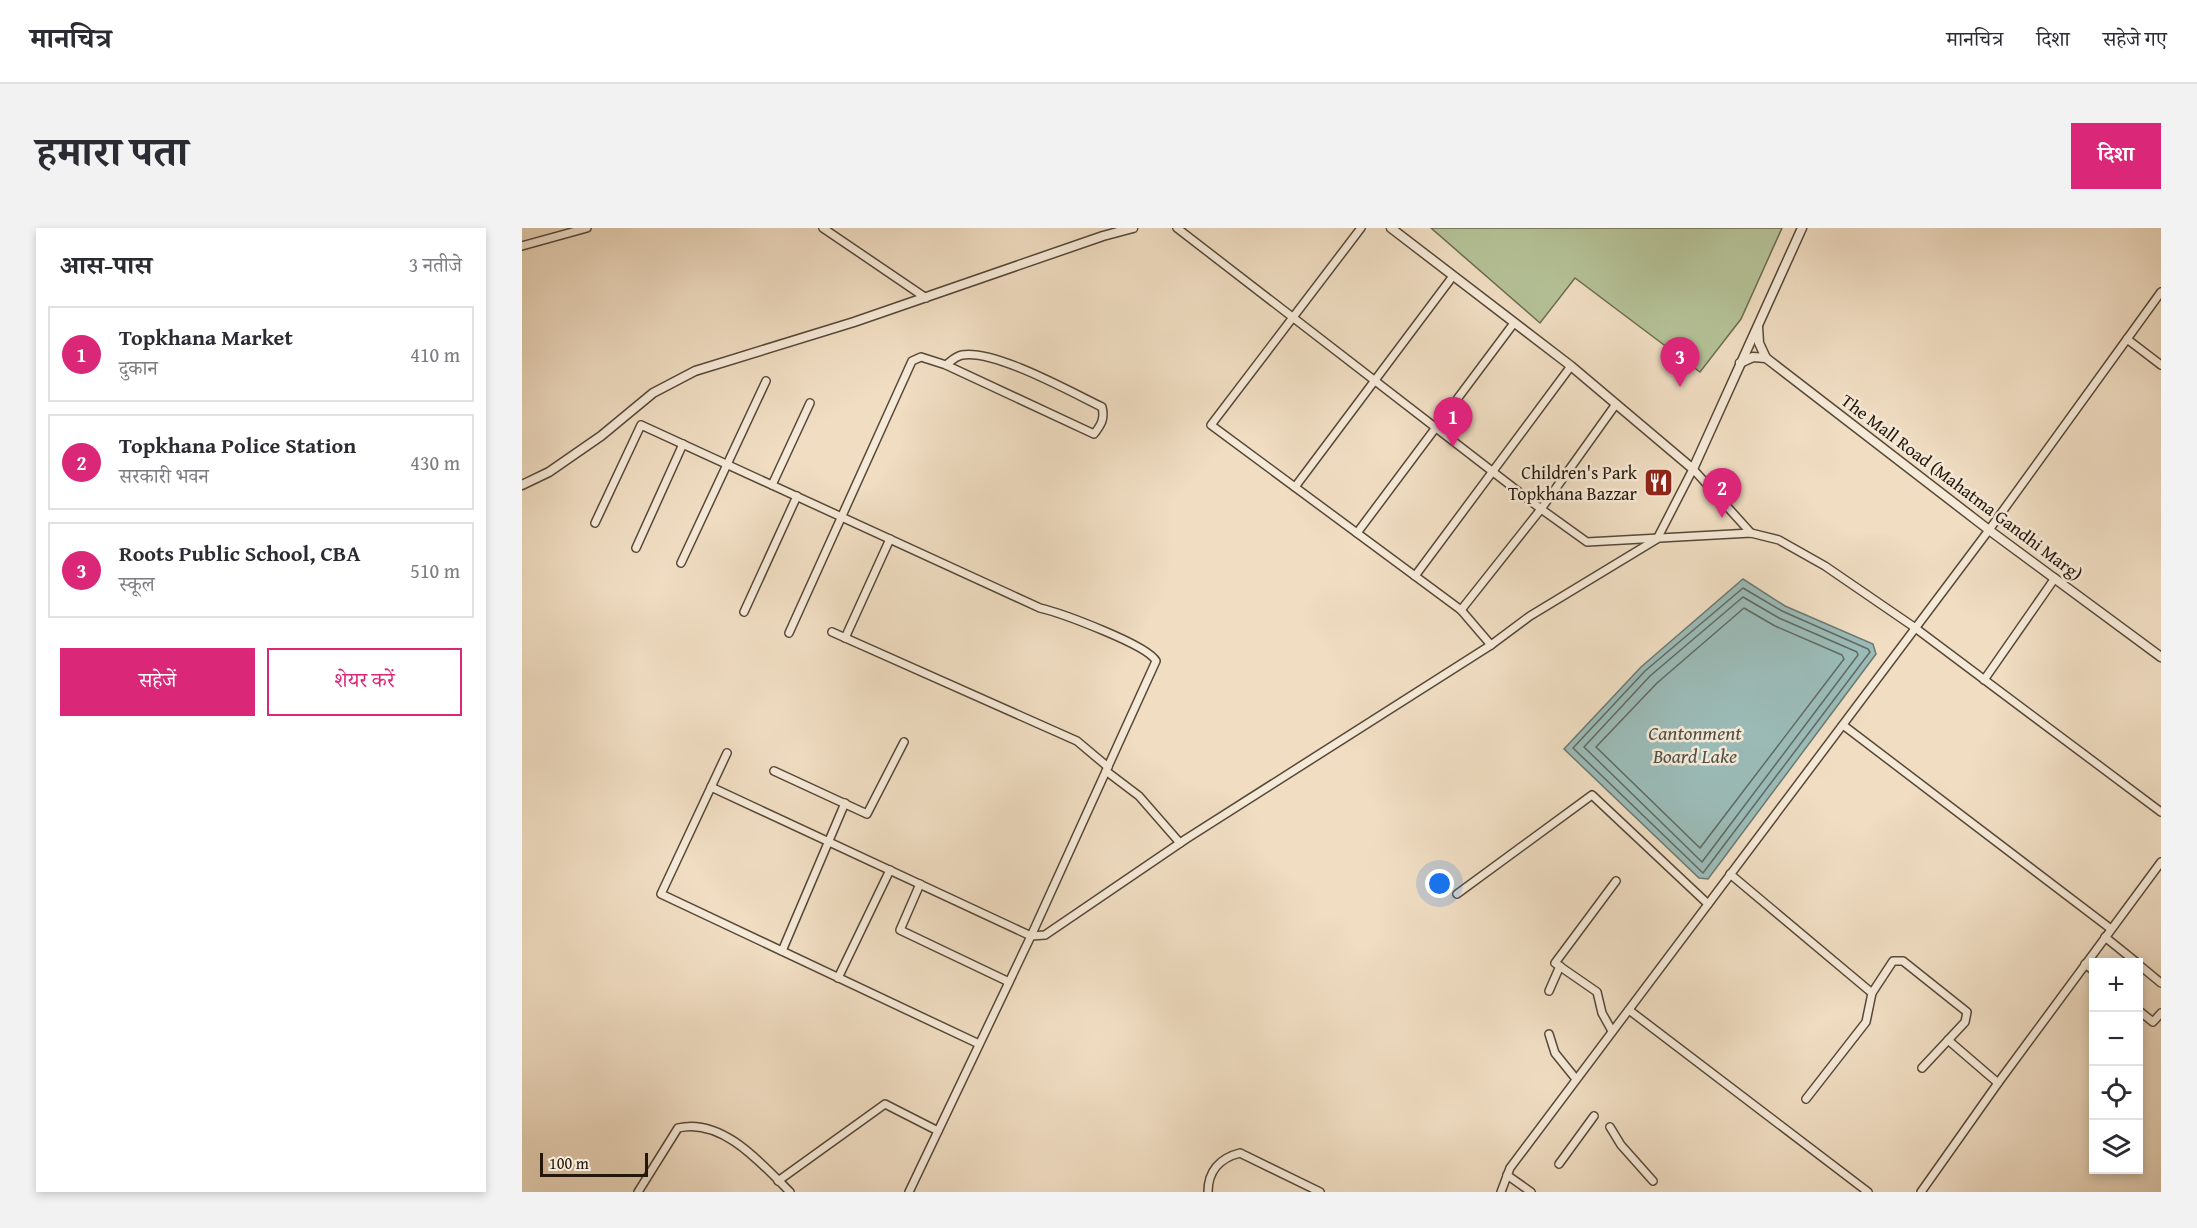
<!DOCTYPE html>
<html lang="hi">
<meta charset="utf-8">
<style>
body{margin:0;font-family:"Gentium Book Plus","Noto Serif Devanagari",serif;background:#f2f2f3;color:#2b2b33}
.controls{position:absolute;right:18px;bottom:18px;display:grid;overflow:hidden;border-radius:0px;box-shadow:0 3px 9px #0003}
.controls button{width:54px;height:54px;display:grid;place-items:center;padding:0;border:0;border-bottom:2px solid #e1e1e2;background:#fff;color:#2b2b33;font:30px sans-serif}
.scale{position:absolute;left:18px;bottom:15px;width:108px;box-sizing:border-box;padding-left:6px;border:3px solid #24170a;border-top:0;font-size:16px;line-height:21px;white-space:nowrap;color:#24170a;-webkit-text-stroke:4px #f5e9d7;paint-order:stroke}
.you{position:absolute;left:918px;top:656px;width:21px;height:21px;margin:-15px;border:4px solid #fff;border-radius:50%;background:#1a73e8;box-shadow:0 0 0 9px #1a73e833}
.badge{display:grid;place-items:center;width:39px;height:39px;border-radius:50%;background:#db2777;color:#fff;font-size:20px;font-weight:700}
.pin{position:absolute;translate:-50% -50px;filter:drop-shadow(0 2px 3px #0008)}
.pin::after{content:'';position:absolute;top:32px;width:21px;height:18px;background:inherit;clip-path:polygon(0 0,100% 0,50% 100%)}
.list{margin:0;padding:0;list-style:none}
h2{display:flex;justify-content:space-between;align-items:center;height:78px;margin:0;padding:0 24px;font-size:26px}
h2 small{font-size:20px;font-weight:400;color:#7c7c81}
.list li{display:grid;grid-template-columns:39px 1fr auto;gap:18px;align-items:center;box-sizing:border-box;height:96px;margin:0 12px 12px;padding:0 12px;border:2px solid #e1e1e2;border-radius:0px}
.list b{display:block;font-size:22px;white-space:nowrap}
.list p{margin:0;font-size:20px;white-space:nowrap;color:#7c7c81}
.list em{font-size:20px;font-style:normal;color:#7c7c81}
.actions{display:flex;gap:12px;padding:18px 24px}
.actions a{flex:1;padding:14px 0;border:2px solid #db2777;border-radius:0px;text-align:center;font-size:21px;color:#db2777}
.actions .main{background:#db2777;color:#fff}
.icon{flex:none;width:33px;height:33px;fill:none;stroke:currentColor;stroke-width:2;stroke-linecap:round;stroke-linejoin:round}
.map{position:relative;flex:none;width:1639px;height:964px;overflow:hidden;border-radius:0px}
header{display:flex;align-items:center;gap:36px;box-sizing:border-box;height:84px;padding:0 30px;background:#fff;border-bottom:2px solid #e1e1e2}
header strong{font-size:28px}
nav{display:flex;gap:33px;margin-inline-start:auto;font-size:21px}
.intro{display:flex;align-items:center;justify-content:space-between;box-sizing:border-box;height:144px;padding:0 36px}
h1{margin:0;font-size:42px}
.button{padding:15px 27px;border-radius:0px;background:#db2777;color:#fff;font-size:21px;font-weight:700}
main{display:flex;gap:36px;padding:0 36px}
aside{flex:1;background:#fff;border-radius:0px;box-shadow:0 3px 9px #0003}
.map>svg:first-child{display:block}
.green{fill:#b5c297;stroke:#6c6c50;stroke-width:1.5}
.water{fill:#9bbbb7;stroke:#6b7972;stroke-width:1.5}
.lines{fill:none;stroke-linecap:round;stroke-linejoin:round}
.shore{stroke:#606960;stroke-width:1.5}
.minor-casing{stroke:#574838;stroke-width:10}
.tertiary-casing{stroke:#574838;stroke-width:11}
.minor{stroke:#f5e9d7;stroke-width:7}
.tertiary{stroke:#f5e9d7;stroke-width:8}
.labels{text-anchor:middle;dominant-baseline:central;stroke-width:5;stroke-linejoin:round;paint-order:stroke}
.poi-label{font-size:18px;fill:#24170a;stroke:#f5e9d7;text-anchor:end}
.street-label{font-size:18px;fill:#24170a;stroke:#f5e9d7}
.water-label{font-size:20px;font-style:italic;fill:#4e5047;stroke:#f5e9d7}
</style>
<header>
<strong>मानचित्र</strong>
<nav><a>मानचित्र</a><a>दिशा</a><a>सहेजे गए</a></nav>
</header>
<div class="intro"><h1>हमारा पता</h1><a class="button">दिशा</a></div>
<main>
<aside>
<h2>आस-पास<small>3 नतीजे</small></h2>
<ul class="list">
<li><span class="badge">1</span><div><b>Topkhana Market</b><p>दुकान</p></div><em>410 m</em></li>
<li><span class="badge">2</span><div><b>Topkhana Police Station</b><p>सरकारी भवन</p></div><em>430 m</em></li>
<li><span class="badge">3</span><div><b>Roots Public School, CBA</b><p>स्कूल</p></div><em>510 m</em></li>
</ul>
<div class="actions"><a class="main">सहेजें</a><a>शेयर करें</a></div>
</aside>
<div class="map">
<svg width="1639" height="964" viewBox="0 0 1639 964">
<rect width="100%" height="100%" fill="#f0ddc2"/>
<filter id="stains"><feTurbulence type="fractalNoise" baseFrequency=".00333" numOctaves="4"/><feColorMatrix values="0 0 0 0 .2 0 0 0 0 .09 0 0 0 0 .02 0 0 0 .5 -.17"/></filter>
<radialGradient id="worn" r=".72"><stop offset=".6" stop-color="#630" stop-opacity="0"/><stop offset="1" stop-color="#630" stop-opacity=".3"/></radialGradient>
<path class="green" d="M909 0H1260L1219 91 1178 144 1053 50 1018 95Z"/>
<path class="water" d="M1221 351 1263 378 1351 416 1354 426 1186 651 1177 650 1042 521 1119 439Z"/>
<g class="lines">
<g class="shore">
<path d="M1221 360 1260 383 1346 421 1348 424 1181 645 1051 520 1123 443Z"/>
<path d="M1221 369 1257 390 1335 424 1336 427 1180 634 1062 519 1128 448Z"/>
<path d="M1222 380 1253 398 1320 427 1322 431 1178 620 1074 519 1135 455Z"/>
</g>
<defs>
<g id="minor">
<path d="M301 0 404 70"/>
<path d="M655 0 1019 281 1065 314 1229 305 1257 312 1303 338 1392 399 1639 584"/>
<path d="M839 0 689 197 939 382 969 417"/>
<path d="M0 18 65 0"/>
<path d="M1605 111 1639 137"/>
<path d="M250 257 288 175"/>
<path d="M773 259 931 48"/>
<path d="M73 295 119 197 518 380C539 385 626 417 634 433L509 708 387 964"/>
<path d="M835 305 992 95"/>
<path d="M114 320 161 216"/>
<path d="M159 335 244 153"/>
<path d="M893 348 1049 138"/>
<path d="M939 382 1019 281 1094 176"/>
<path d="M222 384 275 268"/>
<path d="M310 404 555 513 586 539"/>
<path d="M267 405 390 133 399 129 424 137 572 206C579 197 583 191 580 179 549 164 472 121 440 127 434 128 429 133 424 137"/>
<path d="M323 410 368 311"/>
<path d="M1462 452 1533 350"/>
<path d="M1321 497 1589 701"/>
<path d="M205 525 139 666 457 816"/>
<path d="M252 543 345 586 382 514"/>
<path d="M584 543 617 568 658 615"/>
<path d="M189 559 509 708 523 707 664 611 969 417 1008 388 1135 311 1171 241 1229 305"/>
<path d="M1208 646 1350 765"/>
<path d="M398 656 378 702 487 754"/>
<path d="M935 666 1070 567 1186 676"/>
<path d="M1583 709 1614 734"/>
<path d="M260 723 323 575"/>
<path d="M1563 736 1572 743"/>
<path d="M1616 736 1639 755"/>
<path d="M316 750 368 642"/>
<path d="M1027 763 1038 738"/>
<path d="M1107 782 1346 964"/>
<path d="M1616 782 1631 794 1639 785"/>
<path d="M1090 803 1080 785 1075 764 1033 735 1094 653"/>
<path d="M1027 806 1033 825 1054 851"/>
<path d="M1426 812 1476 855"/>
<path d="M1284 871 1344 794 1350 765 1371 733H1381L1445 784 1443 794 1400 840"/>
<path d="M1088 899 1099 917 1131 953"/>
<path d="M1037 936 1072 888"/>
<path d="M985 947 1009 964"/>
<path d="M256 953 363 876 416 903"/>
<path d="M116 964 156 900C200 889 240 936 268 964"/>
<path d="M686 964C686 943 698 930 718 925L798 964"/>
<path d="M979 964 988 940 1467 302 1639 64"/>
<path d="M1399 964 1476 855 1639 634"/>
</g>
<g id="tertiary">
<path d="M869 0 1049 138 1171 241 1280 0"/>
<path d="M1236 99 1237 115 1244 130"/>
<path d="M1218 135 1231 129 1244 130 1467 302 1639 429"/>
<path d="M0 257 27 244 79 208 131 165 173 143 332 94 581 8 611 0"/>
</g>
</defs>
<use href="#minor" class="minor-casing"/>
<use href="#tertiary" class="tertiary-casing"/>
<use href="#minor" class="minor"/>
<use href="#tertiary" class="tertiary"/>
</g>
<defs>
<symbol id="restaurant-square" viewBox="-11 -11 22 22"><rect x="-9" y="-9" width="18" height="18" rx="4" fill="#8f2418" stroke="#f5e9d7"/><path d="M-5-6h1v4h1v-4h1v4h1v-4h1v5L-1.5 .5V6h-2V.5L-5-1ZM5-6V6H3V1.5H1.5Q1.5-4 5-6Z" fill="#fff"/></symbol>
</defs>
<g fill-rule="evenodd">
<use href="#restaurant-square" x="1120" y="238" width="33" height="33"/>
</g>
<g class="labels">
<g class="poi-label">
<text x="1115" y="244">Children's Park<tspan x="1115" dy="21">Topkhana Bazzar</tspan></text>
</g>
<g class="street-label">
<text transform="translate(1440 259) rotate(37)">The Mall Road (Mahatma Gandhi Marg)</text>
</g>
<g class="water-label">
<text x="1173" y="504">Cantonment<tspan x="1173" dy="23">Board Lake</tspan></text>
</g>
</g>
<rect width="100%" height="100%" filter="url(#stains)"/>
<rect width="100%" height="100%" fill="url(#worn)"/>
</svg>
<div class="controls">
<button>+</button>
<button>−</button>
<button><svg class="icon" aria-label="locate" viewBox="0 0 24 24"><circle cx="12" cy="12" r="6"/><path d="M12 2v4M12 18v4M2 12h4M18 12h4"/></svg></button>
<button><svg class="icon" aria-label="layers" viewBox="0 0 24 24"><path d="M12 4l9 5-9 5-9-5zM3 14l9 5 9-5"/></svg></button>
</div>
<div class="scale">100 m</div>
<div class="you"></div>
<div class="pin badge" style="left:931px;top:219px">1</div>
<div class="pin badge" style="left:1200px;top:290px">2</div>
<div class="pin badge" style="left:1158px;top:159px">3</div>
</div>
</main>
